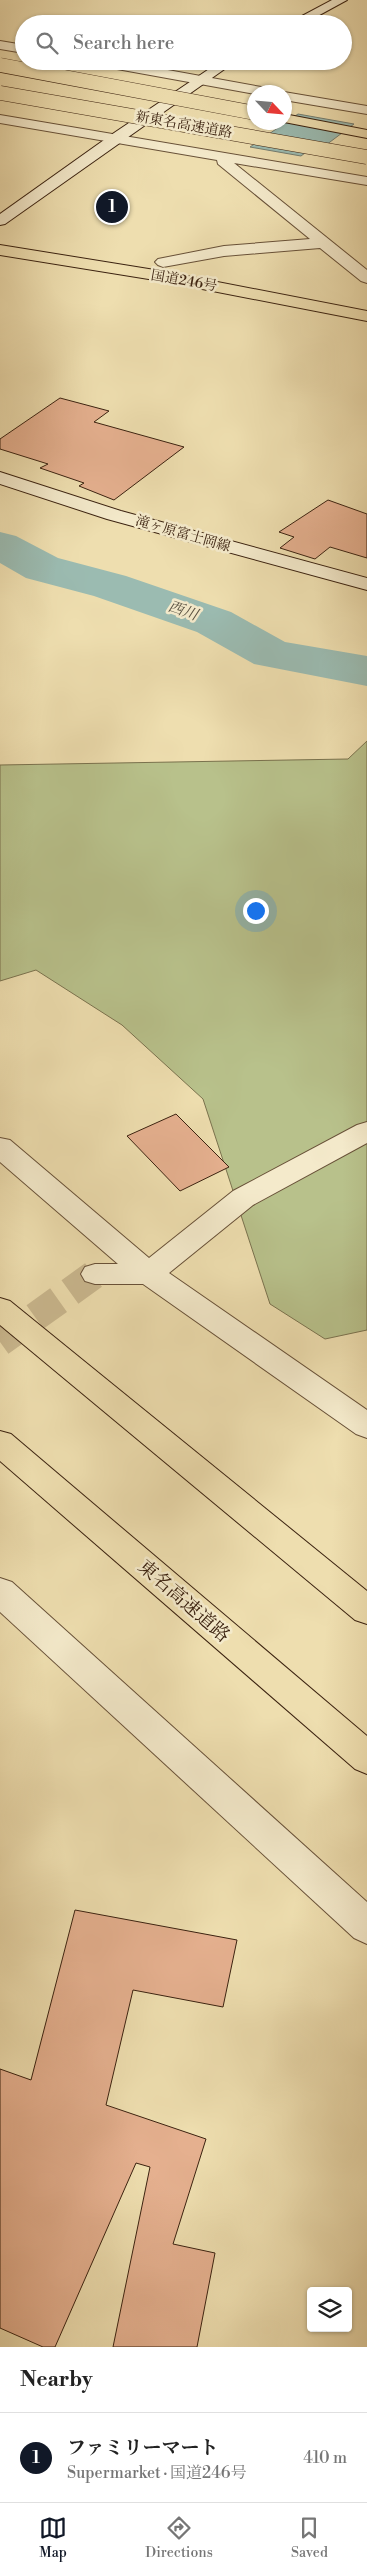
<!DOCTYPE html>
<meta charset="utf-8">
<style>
body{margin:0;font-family:"Libre Bodoni","Noto Serif JP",serif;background:#f6f6f6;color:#222}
.controls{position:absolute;right:15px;bottom:15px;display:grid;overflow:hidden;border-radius:5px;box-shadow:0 1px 4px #0004}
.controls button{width:45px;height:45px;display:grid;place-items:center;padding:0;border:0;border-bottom:1px solid #e0e0e0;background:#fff;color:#222;font:25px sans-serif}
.compass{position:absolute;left:247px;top:85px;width:45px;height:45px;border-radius:50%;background:#fff;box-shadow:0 1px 4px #0004;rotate:116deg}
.you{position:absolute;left:255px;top:910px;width:18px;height:18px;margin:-12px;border:4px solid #fff;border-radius:50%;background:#1a73e8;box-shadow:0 0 0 8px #1a73e833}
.badge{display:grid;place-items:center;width:32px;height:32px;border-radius:50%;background:#111827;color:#fff;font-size:16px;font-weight:700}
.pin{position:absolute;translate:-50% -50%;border:2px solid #fff;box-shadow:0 1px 5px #0006}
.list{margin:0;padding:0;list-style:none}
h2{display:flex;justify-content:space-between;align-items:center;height:65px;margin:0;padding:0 20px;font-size:21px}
h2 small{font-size:16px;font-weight:400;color:#767676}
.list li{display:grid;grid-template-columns:32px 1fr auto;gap:15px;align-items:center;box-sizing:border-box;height:90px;padding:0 20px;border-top:1px solid #e0e0e0}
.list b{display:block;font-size:19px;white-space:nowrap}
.list p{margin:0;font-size:16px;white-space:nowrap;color:#767676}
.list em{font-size:16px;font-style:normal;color:#767676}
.icon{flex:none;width:28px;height:28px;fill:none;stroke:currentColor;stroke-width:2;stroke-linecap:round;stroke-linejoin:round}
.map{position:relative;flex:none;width:367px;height:2347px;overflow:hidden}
.search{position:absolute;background:#fff;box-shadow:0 1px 4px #0004;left:15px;right:15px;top:15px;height:55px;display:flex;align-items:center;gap:12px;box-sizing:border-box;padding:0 18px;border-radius:28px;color:#767676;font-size:19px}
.sheet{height:155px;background:#fff}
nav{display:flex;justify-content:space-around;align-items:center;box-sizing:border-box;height:70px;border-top:1px solid #e0e0e0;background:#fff;font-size:14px;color:#767676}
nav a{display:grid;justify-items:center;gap:2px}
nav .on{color:#111827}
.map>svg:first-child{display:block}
.green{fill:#b8c18b;stroke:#7a724e}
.water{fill:#9bbbb1;stroke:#757e71}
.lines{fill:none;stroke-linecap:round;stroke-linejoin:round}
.river{fill:#9bbbb1;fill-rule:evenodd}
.building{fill:#e5b08f;stroke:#3b2210}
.street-tunnel{stroke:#cab88f;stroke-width:29;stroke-dasharray:29 14;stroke-linecap:butt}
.street-casing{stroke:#685138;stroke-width:2}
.secondary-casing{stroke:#3b2210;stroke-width:2}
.highway-casing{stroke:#3b2210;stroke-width:2}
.street{fill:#f4eacb;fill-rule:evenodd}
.secondary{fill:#f4eacb;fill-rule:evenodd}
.highway{fill:#eedeaf;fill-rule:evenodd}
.highway-bridge-casing{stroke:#3b2210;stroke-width:15;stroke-linecap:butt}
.highway-bridge{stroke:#eedeaf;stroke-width:14}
.labels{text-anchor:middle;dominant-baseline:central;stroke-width:5;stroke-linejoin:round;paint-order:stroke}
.far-street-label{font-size:14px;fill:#3b2210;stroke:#f4eacb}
.far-water-label{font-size:15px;font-style:italic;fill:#585040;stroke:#f4eacb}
.near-street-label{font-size:19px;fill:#3b2210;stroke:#f4eacb}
</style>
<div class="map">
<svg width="367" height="2347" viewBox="0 0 367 2347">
<rect width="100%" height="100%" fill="#eedeaf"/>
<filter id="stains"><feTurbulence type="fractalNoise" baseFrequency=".004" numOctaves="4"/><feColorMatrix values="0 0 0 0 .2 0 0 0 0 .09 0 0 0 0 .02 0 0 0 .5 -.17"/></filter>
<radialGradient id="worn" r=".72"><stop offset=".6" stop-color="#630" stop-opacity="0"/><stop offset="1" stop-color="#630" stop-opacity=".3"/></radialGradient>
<path class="green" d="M367 741V1330L325 1339 270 1304 203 1099 122 1025 36 970 0 981V765L348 759Z"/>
<path class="water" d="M298 114 354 124 318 151 309 150 301 156 250 147Z"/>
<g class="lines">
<path class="river" d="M0 532 16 536 58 558 126 576 231 612 285 642 367 656V686L254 664 197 632 94 596 26 578 0 563Z"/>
</g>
<g class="building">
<path d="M60 398 109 411 94 422 184 447 114 500 79 486 84 483 40 468 48 464 0 449V439Z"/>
<path d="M328 500 367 514V558L330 547 315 559 280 548 294 537 279 532Z"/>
<path d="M176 1114 229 1167 180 1191 127 1136Z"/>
<path d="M75 1910 237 1940 223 2007 133 1990 106 2105 206 2139 173 2244 215 2253 197 2347H113L150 2167 136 2163 55 2347H43L0 2328V2069L31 2080Z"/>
</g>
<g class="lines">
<path class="street-tunnel" d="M0 1342 95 1274"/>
<defs>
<g id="street">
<path d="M0 41 24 45V53L0 49Z"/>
<path d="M89 61H118L267 88 274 92 255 94 95 65Z"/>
<path d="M282 92H284L367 106V114L284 100V92Z"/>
<path d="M0 115 367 177V185L234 163 367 270V283L361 281 320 248 224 256 163 267 158 265 155 262 158 259 224 246 310 239 218 164 217 160 0 123Z"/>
<path d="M367 1122V1143L253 1205 169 1273 367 1410V1438L356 1434 143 1284H95L85 1281 81 1274 85 1267 95 1264H118L0 1162V1138L10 1140 149 1258 233 1191 357 1125Z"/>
<path d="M0 1578 12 1582 367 1902V1944L354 1938 0 1612Z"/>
</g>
<g id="secondary">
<path d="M332 0H347L303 24H287Z"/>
<path d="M221 61H236L5 224 0 225V214L111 135Z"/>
<path d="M0 472 121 511 367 578V590L107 519 0 484Z"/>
</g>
<g id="highway">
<path d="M284 114 367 130V138L284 122Z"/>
<path d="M0 245 161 271 367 311V321L161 281 0 255Z"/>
<path d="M0 1298 10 1301 367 1591V1624L355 1620 0 1325Z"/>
<path d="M0 1431 11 1434 367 1736V1774L355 1769 0 1461Z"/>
</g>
</defs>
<use href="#street" class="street-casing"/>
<use href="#secondary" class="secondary-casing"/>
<use href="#highway" class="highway-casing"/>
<use href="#street" class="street"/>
<use href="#secondary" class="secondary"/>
<use href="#highway" class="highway"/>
<defs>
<g id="highway-bridge">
<path d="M0 65 255 113"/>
<path d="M0 93 367 157"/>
</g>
</defs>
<use href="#highway-bridge" class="highway-bridge-casing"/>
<use href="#highway-bridge" class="highway-bridge"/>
</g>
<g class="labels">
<g class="far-street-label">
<text transform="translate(184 125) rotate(10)">新東名高速道路</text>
<text transform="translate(184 281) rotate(10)">国道246号</text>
<text transform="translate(183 534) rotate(16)">滝ヶ原富士岡線</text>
</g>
<g class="far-water-label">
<text transform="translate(183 611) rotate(19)">西川</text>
</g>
<g class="near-street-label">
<text transform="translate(184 1601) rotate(41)">東名高速道路</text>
</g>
</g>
<rect width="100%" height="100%" filter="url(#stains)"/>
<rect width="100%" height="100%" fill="url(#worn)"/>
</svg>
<div class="controls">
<button><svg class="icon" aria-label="layers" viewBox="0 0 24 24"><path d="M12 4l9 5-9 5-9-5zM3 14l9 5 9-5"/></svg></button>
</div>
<svg class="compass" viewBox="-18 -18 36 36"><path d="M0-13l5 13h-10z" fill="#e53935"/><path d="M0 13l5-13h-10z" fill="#767676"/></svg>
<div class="you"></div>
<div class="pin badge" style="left:112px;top:207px">1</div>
<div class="search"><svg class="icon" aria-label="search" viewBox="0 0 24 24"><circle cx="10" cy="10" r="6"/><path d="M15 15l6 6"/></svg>Search here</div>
</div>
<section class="sheet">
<h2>Nearby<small></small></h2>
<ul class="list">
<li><span class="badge">1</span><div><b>ファミリーマート</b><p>Supermarket · 国道246号</p></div><em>410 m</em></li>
</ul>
</section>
<nav>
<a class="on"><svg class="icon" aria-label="map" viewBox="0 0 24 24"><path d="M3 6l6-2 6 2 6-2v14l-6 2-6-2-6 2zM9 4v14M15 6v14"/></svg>Map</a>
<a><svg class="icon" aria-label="directions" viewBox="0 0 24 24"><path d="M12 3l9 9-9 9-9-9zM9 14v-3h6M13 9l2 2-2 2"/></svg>Directions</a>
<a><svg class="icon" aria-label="saved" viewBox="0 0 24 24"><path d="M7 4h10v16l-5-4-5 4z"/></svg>Saved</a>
</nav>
